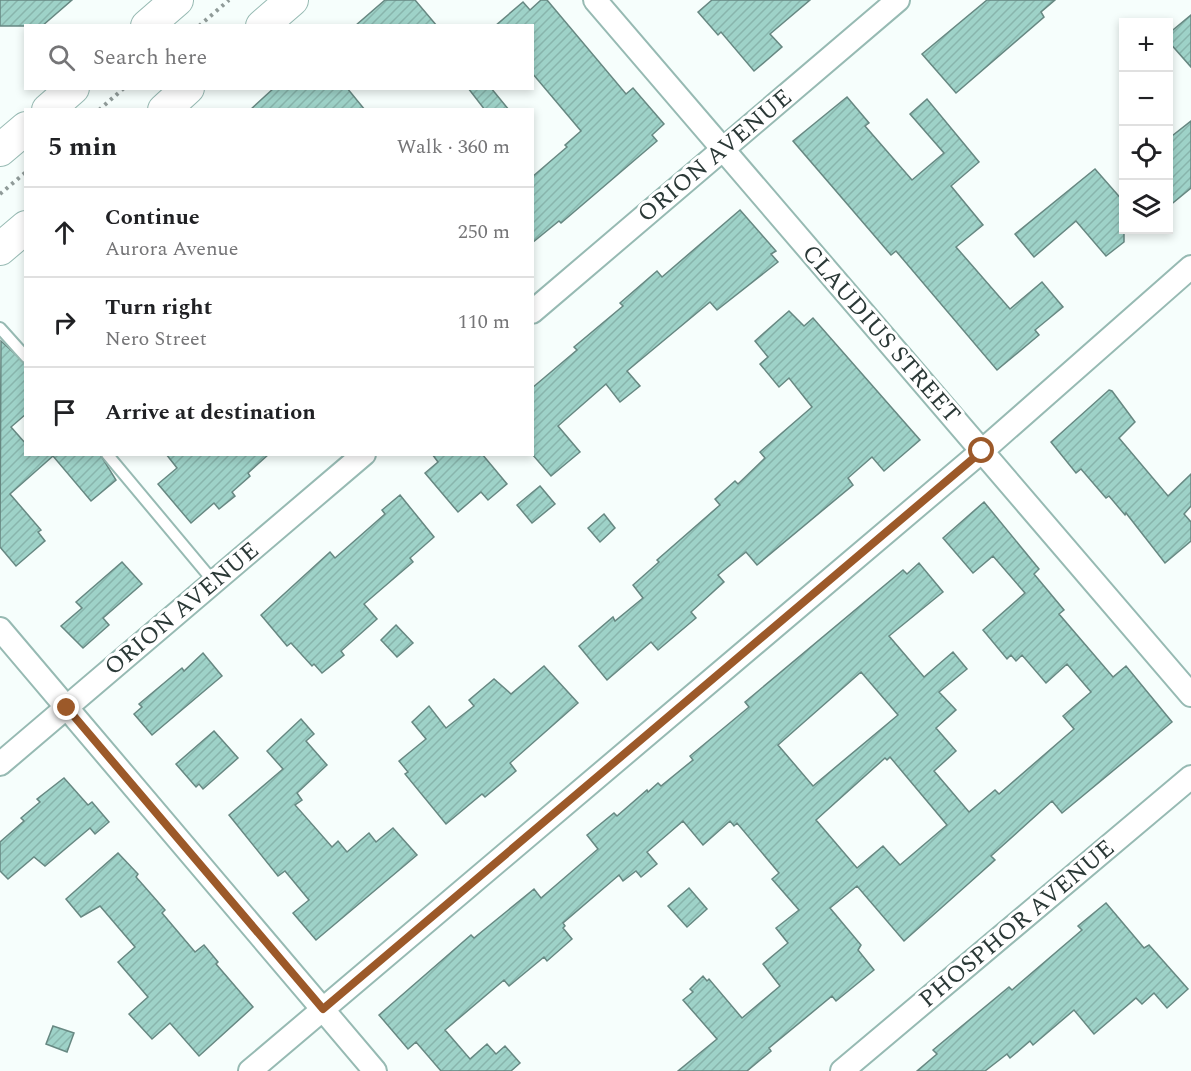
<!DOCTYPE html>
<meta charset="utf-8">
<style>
body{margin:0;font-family:Spectral,serif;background:#f2f2f2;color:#202124}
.controls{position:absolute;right:18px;top:18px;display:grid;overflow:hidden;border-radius:0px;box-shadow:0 3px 9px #0003}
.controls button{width:54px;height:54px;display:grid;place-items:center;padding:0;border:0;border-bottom:2px solid #e0e0e0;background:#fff;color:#202124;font:30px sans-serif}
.stop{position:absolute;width:18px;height:18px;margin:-14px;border:4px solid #9c5929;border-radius:50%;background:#fff}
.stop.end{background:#9c5929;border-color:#fff;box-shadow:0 2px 6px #0008}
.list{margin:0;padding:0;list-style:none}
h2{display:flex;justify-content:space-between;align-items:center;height:78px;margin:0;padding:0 24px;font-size:26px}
h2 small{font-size:20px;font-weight:400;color:#757577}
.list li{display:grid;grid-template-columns:39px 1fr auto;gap:18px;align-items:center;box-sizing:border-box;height:90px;padding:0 24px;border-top:2px solid #e0e0e0}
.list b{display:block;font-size:22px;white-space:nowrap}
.list p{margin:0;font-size:20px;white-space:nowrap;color:#757577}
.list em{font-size:20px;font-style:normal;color:#757577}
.icon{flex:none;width:33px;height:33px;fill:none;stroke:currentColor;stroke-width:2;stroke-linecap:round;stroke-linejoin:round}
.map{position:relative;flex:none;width:1191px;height:1071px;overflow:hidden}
.search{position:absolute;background:#fff;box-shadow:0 3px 9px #0003;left:24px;top:24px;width:510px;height:66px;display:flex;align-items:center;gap:15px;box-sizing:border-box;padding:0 21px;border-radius:0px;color:#757577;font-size:22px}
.panel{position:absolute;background:#fff;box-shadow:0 3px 9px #0003;left:24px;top:108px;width:510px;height:348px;border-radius:0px}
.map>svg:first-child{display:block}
.building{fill:url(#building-hatch);stroke:#678882;stroke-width:1.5;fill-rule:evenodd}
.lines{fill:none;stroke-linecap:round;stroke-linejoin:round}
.lane-casing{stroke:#97bab3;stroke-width:14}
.street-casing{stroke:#97bab3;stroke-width:26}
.secondary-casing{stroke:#97bab3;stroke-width:34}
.path{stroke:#909b99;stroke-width:4;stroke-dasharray:3 4.5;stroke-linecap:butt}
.lane{stroke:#fff;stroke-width:10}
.street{stroke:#fff;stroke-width:22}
.secondary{stroke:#fff;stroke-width:32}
.route{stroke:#9c5929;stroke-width:8}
.labels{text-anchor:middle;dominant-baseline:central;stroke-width:6;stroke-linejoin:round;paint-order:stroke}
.street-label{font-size:24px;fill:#2b3937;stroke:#fff}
</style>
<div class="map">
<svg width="1191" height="1071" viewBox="0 0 1191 1071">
<defs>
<pattern id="building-hatch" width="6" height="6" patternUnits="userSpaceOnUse" patternTransform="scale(1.5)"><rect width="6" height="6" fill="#9ed2c8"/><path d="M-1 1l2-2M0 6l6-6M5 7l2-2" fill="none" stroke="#88b5ac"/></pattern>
</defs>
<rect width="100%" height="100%" fill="#f6fefc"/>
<g class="building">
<path d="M0 0H72L42 26H0Z"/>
<path d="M385 0H415L437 26H355Z"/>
<path d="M541 0H547L626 94 633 88 664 124 652 135 657 141 561 223 559 221 532 243V177L567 147 565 145 581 131 532 73V26H495L523 2 530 10Z"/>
<path d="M712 0H810L770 34 782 47 754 71 721 32 718 35 698 12Z"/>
<path d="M987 0H1055L1041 12 1044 17 956 93 922 54Z"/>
<path d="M1191 15V67L1168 41V34Z"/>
<path d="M274 88H347L365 110H250Z"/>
<path d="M468 88H491L509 110H485Z"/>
<path d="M847 97 869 123 865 126 912 180 944 153 910 114 927 99 979 162 951 186 983 225 956 247 1010 309 1042 282 1063 307 1035 330 1039 335 997 370 896 251 891 255 793 141Z"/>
<path d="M1191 121V188L1168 207V139Z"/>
<path d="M1095 169 1124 202V242L1106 256 1076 221 1034 257 1015 234Z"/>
<path d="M740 210 776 251 771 254 778 262 717 310 710 302 627 371 640 386 620 402 606 384 558 426 580 452 551 476 532 454V388L577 350 574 347 623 306 620 303 657 271 662 277Z"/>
<path d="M789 311 804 326 813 318 920 440 884 471 872 457 848 478 853 485 757 565 746 552 718 575 724 582 691 612 696 618 658 650 651 642 607 680 579 646 613 617 615 621 643 598 633 585 659 562 657 560 720 505 715 499 735 481 738 484 765 458 760 452 812 407 789 378 779 387 760 364 768 357 755 341Z"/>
<path d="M1 341 26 364V414L11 427 26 444V454H100L116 480 91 501 53 456 10 494 41 530 38 532 45 541 16 566 0 547Z"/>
<path d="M1109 390 1112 391 1135 422 1119 438 1168 496 1191 474V506L1184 514 1191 522V541L1165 563 1126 513 1125 515 1109 496 1106 498 1081 469 1076 473 1051 442Z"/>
<path d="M166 454H269L248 473 250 476 232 492 235 496 219 509 214 503 191 523 158 484 177 468Z"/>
<path d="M432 454H482L507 484 488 500 481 492 458 512 425 473 438 462Z"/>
<path d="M540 486 555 504 532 523 517 505Z"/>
<path d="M400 495 434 537 410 558 413 562 364 604 377 619 341 651 344 655 322 673 314 664 312 666 291 643 287 646 261 615 330 552 335 558 385 514 382 510Z"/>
<path d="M984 502 1039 569 1034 574 1064 610 1059 614 1113 677 1126 666 1172 722 1062 813 1052 801 991 856 995 860 904 941 857 886 830 908 861 945 858 950 874 970 836 1001 832 996 769 1048 771 1051 747 1071H678L717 1039 683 1000 693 992 690 989 703 976 707 981 709 979 742 1018 780 986 763 964 788 943 776 928 799 910 772 879 779 873 737 823 734 826 730 821 703 845 683 821 647 852 657 864 641 877 636 871 623 881 619 875 563 923 565 926 563 928 572 939 547 961 544 957 509 986 504 980 445 1030 470 1059 487 1044 496 1054 505 1046 520 1063 511 1071H441L416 1042 408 1049 379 1015 471 935 474 938 534 889 541 898 598 849 587 835 614 813 617 816 647 790 648 792 658 783 661 786 693 760 690 756 749 707 745 702 903 570 907 574 919 563 943 592 889 636 924 677 953 652 967 669 939 692 956 710 936 728 956 751 934 771 969 812 995 790 999 794 1074 729 1063 716 1091 692 1067 664 1046 683 1022 655 1016 661 1011 655 1007 659 983 630 1025 593 993 556 973 573 943 538ZM861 672 898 715 813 786 778 745ZM890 757 947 825 900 865 883 846 857 868 816 820 885 758 887 760Z"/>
<path d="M604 514 615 528 600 542 588 528Z"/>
<path d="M122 562 142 584 103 618 109 625 83 648 61 626 82 608 76 602Z"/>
<path d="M396 625 413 643 397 657 381 640Z"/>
<path d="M203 653 222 676 152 735 134 714 142 707 139 704 182 668 184 671Z"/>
<path d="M544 666 578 703 510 763 516 771 485 797 482 794 446 824 405 774 408 772 399 761 426 739 412 722 429 706 446 728 474 706 469 700 494 679 511 694Z"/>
<path d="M301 719 314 734 306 741 327 765 297 793 302 800 295 805 332 847 338 841 347 852 369 833 376 842 393 828 417 855 316 940 293 913 309 900 285 871 278 876 229 815 283 769 267 751Z"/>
<path d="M214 731 238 758 203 789 199 784 196 787 176 764Z"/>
<path d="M64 778 88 805 92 802 109 822 95 834 90 828 45 866 34 857 8 879 0 871V842L24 821 21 818 40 802 37 799Z"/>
<path d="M118 853 138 874 136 877 165 910 162 913 195 952 204 945 218 962 216 964 253 1007 199 1056 170 1023 152 1039 129 1014 148 997 118 962 135 947 100 906 81 917 66 899Z"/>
<path d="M689 888 707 909 687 927 668 906Z"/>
<path d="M1106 903 1144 948 1149 945 1188 989 1167 1008 1154 993 1142 1004 1136 998 1094 1034 1074 1010 1033 1045 1030 1041 1010 1058 1007 1054 985 1071H917L937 1054 933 1050 1009 987 1012 990 1082 930 1078 926Z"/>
<path d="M53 1026 74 1033 67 1052 46 1044Z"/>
</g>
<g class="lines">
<defs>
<g id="lane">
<path d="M0 328 26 357"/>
<path d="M107 454 214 582"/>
</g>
<g id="street">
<path d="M595 0 1191 695"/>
<path d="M532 312 898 0"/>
<path d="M0 629 375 1071"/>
<path d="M0 764 364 454"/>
<path d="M250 1071 982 451 1191 267"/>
<path d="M842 1071 1191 777"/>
</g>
<g id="secondary">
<path d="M147 26 177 0"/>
<path d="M262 26 292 0"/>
<path d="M48 110 73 88"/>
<path d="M164 110 188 88"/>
<path d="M0 150 26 128"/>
<path d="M0 249 26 227"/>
</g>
</defs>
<use href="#lane" class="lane-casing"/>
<use href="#street" class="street-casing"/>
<use href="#secondary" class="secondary-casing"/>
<g class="path">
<path d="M199 26 229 0"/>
<path d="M99 110 124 88"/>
<path d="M0 194 26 172"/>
</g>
<use href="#lane" class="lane"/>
<use href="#street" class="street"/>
<use href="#secondary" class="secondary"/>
</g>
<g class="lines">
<path class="route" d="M67 708 323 1009 982 451"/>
</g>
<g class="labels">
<g class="street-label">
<text transform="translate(715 156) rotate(-40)">ORION AVENUE</text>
<text transform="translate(881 334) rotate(49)">CLAUDIUS STREET</text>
<text transform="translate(182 609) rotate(-40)">ORION AVENUE</text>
<text transform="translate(1017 924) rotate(-40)">PHOSPHOR AVENUE</text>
</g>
</g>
</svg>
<div class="controls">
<button>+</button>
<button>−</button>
<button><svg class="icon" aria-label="locate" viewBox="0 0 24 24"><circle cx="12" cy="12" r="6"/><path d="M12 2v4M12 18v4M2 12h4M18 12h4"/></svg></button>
<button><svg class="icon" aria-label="layers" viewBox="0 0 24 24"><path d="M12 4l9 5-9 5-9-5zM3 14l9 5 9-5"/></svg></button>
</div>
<div class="stop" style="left:982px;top:451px"></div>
<div class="stop end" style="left:67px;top:708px"></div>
<div class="search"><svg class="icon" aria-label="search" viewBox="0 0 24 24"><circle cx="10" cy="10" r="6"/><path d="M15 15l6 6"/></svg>Search here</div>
<section class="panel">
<h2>5 min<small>Walk · 360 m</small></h2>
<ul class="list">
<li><svg class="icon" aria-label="ahead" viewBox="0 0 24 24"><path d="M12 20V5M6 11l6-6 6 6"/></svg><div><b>Continue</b><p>Aurora Avenue</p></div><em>250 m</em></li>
<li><svg class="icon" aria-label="right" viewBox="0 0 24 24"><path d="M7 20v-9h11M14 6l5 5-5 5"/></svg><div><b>Turn right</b><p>Nero Street</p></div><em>110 m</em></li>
<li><svg class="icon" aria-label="arrive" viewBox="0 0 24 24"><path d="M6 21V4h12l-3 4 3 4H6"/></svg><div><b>Arrive at destination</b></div></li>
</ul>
</section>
</div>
